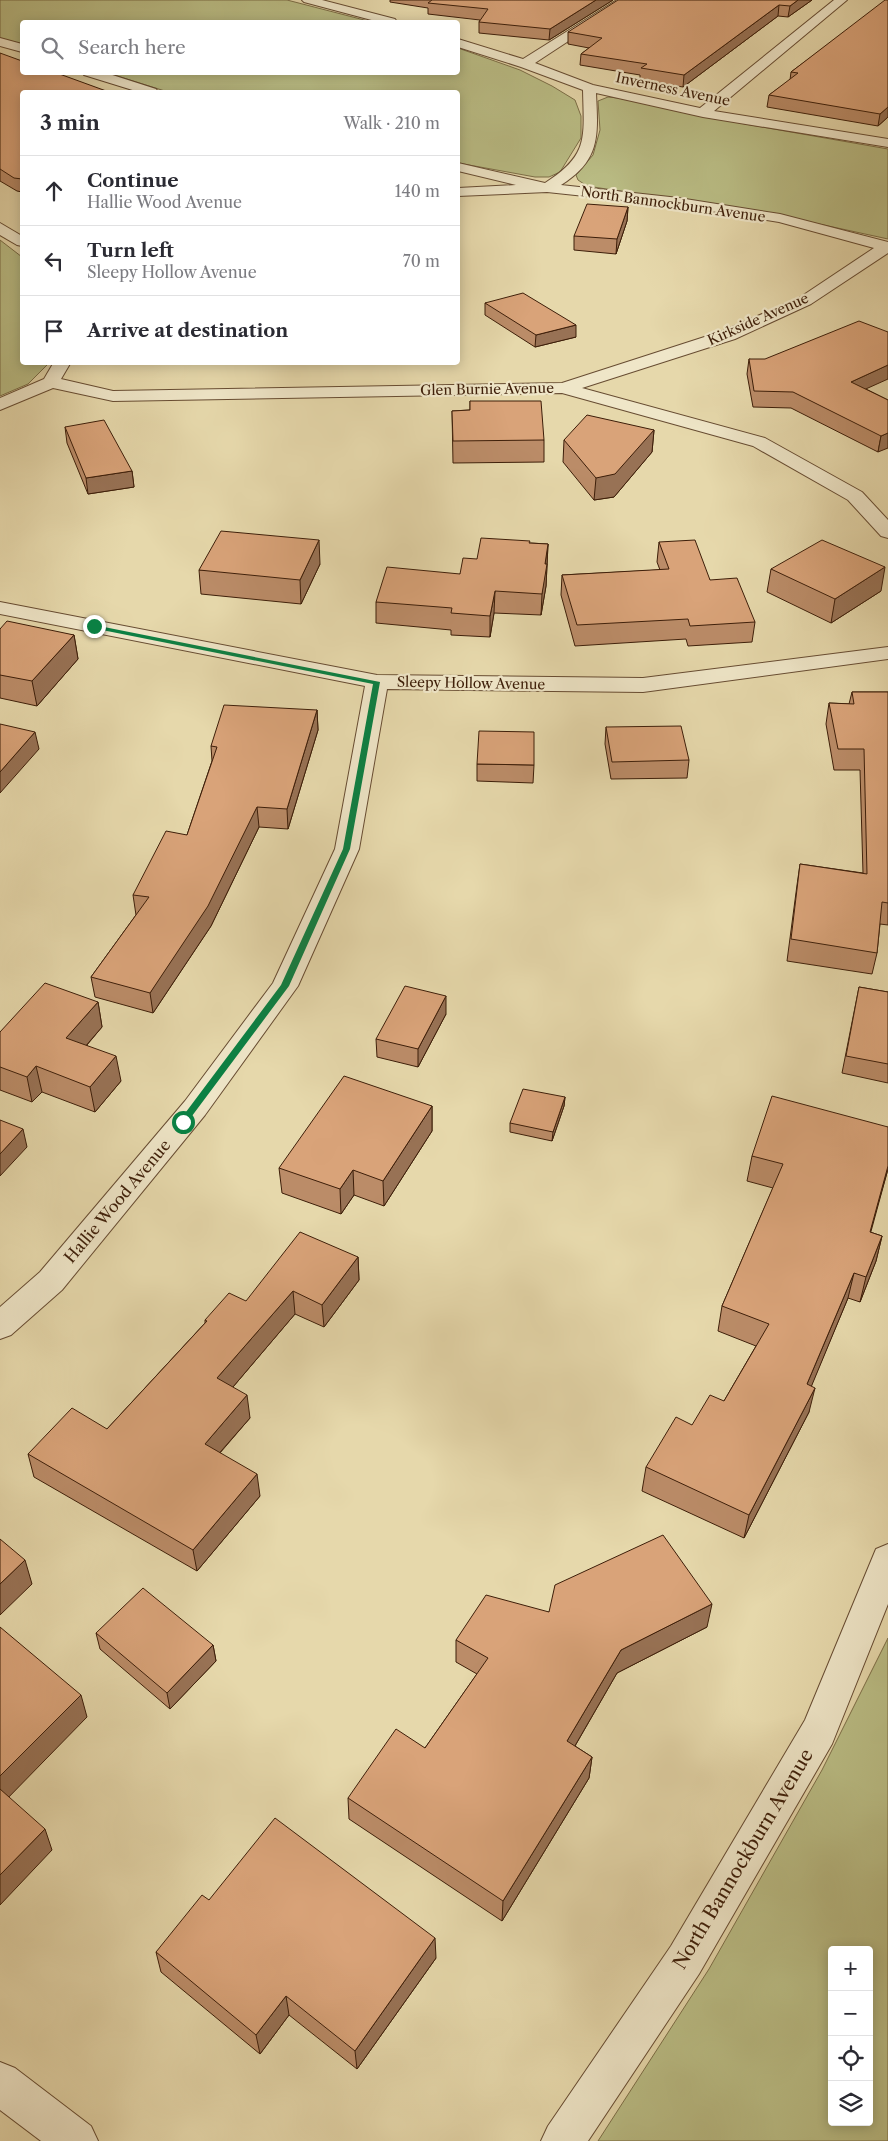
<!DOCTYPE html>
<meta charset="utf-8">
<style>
body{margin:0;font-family:"Libre Caslon Text",serif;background:#f7f7f7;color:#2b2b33}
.controls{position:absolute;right:15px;bottom:15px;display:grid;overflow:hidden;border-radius:5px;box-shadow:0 2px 12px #0003}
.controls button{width:45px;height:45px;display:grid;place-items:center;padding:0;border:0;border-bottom:1px solid #e1e1e2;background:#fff;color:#2b2b33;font:25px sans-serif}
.stop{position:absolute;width:15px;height:15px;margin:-11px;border:4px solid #0b8043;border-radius:50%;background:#fff}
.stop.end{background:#0b8043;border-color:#fff;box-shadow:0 1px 5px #0008}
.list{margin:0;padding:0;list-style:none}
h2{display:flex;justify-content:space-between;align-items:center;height:65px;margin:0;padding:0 20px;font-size:21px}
h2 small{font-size:16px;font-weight:400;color:#7c7c81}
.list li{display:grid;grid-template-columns:32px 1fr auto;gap:15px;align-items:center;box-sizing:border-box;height:70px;padding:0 20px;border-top:1px solid #e1e1e2}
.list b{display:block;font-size:19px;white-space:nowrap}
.list p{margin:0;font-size:16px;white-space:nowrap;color:#7c7c81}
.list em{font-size:16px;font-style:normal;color:#7c7c81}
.icon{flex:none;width:28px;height:28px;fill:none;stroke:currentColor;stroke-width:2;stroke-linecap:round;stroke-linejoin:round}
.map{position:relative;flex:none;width:888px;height:2141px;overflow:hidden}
.search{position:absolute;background:#fff;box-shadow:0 2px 12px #0003;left:20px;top:20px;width:440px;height:55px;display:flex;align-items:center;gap:12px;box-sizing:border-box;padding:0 18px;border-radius:5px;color:#7c7c81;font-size:19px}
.panel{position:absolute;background:#fff;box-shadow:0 2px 12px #0003;left:20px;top:90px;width:440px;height:275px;border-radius:5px}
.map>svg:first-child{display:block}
.green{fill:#babd85;stroke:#7c6e47;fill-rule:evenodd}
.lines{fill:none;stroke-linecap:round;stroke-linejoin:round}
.minor-casing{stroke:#674c32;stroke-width:2}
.minor{fill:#efe6c8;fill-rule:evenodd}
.wall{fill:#bb8c68;stroke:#3d1e09}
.shaded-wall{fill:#987255;stroke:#3d1e09}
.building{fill:#d9a379;stroke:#3d1e09}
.route{fill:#0b8043}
.labels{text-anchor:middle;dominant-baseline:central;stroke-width:4.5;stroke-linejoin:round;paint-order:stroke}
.far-street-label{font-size:14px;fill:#3d1e09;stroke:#efe6c8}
.street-label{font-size:16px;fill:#3d1e09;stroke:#efe6c8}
.near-street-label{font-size:19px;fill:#3d1e09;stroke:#efe6c8}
</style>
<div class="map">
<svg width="888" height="2141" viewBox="0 0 888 2141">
<rect width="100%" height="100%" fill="#e6d8ab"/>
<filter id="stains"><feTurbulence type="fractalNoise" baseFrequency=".004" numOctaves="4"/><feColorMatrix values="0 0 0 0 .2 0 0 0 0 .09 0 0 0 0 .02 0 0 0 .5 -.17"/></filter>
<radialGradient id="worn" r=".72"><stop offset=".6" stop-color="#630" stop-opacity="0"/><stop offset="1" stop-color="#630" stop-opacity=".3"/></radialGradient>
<g class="green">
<path d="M0 0H287L372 22H22V44L0 38Z"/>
<path d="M458 48 520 70 552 86 575 100 581 116V138L560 172 549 177H535L458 163V92H168L108 73 458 72Z"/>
<path d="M608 97 618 98 745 124 888 149V239L787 217 587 186 578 180 576 175 593 155 600 130 598 101Z"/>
<path d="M0 240 22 257V362L49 363 28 384 0 396Z"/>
<path d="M888 1638V2141H598L709 1969 822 1770ZM832 1950H869V2122H832Z"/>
</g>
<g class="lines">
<defs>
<g id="minor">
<path d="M302 0H322L395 19 397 22H379L304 2Z"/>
<path d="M617 0H631L535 63 593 85 700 108 834 0H847L714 111 888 139V147L703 117 596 93C598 135 601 160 561 185L679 198 780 214 888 242V253L811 304 735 339 582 388 765 438 862 492 888 520V538L881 536 848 500 753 446 562 393 113 401 53 388 0 410V398L44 379 54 362H71L61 379 113 391 562 383 723 331 799 298 874 248 779 222 679 206 547 192 458 196V188L516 185 458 171V163L545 183C589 155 584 138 583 90L521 67 458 47V39L523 59Z"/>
<path d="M0 38 22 44V52L0 46Z"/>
<path d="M83 72H103L156 89 158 92H139L84 75Z"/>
<path d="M0 223 22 236V246L17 245 0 235Z"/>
<path d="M0 602 377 675 643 678 888 647V659L643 692 387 689 359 849 298 986 205 1115 62 1290 11 1335 0 1339V1307L40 1272 185 1101 273 983 335 849 365 686 0 614Z"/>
<path d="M888 1544V1604L832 1744 699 1974 588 2141H541L548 2126 671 1946 805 1720 876 1549Z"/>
<path d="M0 2062 15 2068 91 2126 98 2141H41L0 2110Z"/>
</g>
</defs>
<use href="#minor" class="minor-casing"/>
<use href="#minor" class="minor"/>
</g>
<g class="wall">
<path d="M390 0H613L549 40 479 33V22L480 20 428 14V8L390 2Z"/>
<path d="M812 0 788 17 778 16 683 87 640 80V75L580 65 581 54 589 48 568 44V32Z"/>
<path d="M888 0V117L878 126 767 107 769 95 790 80 791 72Z"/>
<path d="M0 53 22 92V192L17 191 0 181Z"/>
<path d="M628 207 627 221 616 254 574 250V236Z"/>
<path d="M485 303 576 337 535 347 485 315Z"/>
<path d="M749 359 866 389 888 400 878 452 791 408 753 407 747 374Z"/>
<path d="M470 401 544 440V462L453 463 452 411 470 410Z"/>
<path d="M65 427 132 471 134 487 88 494 67 443Z"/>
<path d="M654 430 652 452 614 497 594 500 563 462 564 440Z"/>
<path d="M659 542 710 580 755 622 752 642 688 646 686 639 575 646 561 595 562 575 660 570 657 562Z"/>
<path d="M530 543 548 544 546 586 541 615 494 613 490 637 451 635V630L376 623V602L460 574 477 559Z"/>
<path d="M320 564 301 604 201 594 199 570Z"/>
<path d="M771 569 881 591 831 623 767 592Z"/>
<path d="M0 629 74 635 78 659 37 706 0 698Z"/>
<path d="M852 692H888V925L880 924 877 953 872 974 787 961 797 885 800 864 863 873 860 770H834L826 724 829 703 849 704Z"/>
<path d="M317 710 318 730 288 829 259 827 211 926 153 1013 95 997 91 977 136 915 133 895 187 835 212 761 211 746Z"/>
<path d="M606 727 689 760 687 778 611 779 605 744Z"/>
<path d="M477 764 534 765 533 783 477 781Z"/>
<path d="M859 987 888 992V1083L842 1073Z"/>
<path d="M98 1002 102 1027 87 1045 121 1081 95 1112 42 1092 32 1102 0 1090V1032Z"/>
<path d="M446 1014 418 1067 377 1057 376 1039Z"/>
<path d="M565 1097 564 1106 552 1141 510 1132V1123Z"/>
<path d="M432 1106V1131L384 1206 354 1195 341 1214 282 1193 279 1168Z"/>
<path d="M888 1127V1169L870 1232 882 1236 876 1261 860 1302 848 1298 811 1386 809 1412 744 1538 642 1491 646 1467 724 1401 756 1346 718 1331 722 1306 773 1188 747 1181 752 1156Z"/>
<path d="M358 1257 359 1280 324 1327 295 1314 233 1387 250 1418 220 1453 260 1496 197 1571 34 1477 28 1454 107 1429 205 1323V1320Z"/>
<path d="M549 1612 707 1627 617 1673 575 1746 592 1757 589 1778 502 1921 349 1819 348 1798 425 1748 477 1674 456 1662V1640Z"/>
<path d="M96 1633 213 1645 216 1661 170 1709 100 1649Z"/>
<path d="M209 1900 436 1958 357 2069 289 2015 260 2054 161 1972 156 1952Z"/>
</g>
<g class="shaded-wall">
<path d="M596 0H613L549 40 550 29Z"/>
<path d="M798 0H812L788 17 790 6Z"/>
<path d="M779 5 778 16 683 87 684 75Z"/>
<path d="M888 107V117L878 126 880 114Z"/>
<path d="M628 207 627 221 616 254 617 239Z"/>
<path d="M576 325V337L535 347 536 335Z"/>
<path d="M888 365V379L848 397 851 382Z"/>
<path d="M654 430 652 452 614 497 594 500 596 478Z"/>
<path d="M888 433V448L878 452 881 436Z"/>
<path d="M132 471 134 487 88 494 86 478Z"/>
<path d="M319 540 320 564 301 604 300 580Z"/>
<path d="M548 544 546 586 541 615 542 594 545 564Z"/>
<path d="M885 567 881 591 831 623 835 599Z"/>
<path d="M495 591 494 613 490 637V616Z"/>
<path d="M74 635 78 659 37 706 32 681Z"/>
<path d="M317 710 318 730 288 829 287 809Z"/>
<path d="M35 732 39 749 0 793V772Z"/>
<path d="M257 807 259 827 211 926 153 1013 150 993Z"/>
<path d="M446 996V1014L418 1067V1049Z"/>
<path d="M98 1002 102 1027 71 1063 66 1038Z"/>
<path d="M116 1056 121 1081 95 1112 90 1087Z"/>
<path d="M36 1066 42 1092 32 1102 27 1077Z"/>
<path d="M565 1097 564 1106 552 1141 553 1132Z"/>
<path d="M432 1106V1131L384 1206 383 1181Z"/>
<path d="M23 1129 27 1147 0 1176V1154Z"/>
<path d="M888 1166V1169L864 1257 870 1232Z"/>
<path d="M353 1170 354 1195 341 1214 340 1189Z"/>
<path d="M882 1236 876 1261 860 1302 866 1277Z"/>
<path d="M358 1257 359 1280 324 1327 322 1305Z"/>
<path d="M854 1273 848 1298 802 1409 807 1384Z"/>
<path d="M293 1291 295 1314 221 1401 217 1378Z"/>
<path d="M815 1388 809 1412 744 1538 749 1515Z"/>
<path d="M247 1395 250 1418 208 1466 205 1444Z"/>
<path d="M257 1474 260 1496 197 1571 193 1550Z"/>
<path d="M25 1560 32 1584 0 1615V1584Z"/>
<path d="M712 1604 707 1627 617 1673 565 1763 567 1741 621 1650Z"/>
<path d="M213 1645 216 1661 170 1709 167 1693Z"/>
<path d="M81 1695 87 1717 2 1804 0 1800V1776Z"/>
<path d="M592 1757 589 1778 502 1921 503 1901Z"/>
<path d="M45 1829 52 1850 0 1905V1875Z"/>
<path d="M435 1938 436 1958 357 2069 355 2051Z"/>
<path d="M286 1996 289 2015 260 2054 256 2035Z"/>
</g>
<g class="building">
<path d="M432 0H596L550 29 479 22 488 9 428 3Z"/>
<path d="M618 0H798L790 6 779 5 684 75 641 68 647 64 581 54 602 38 568 32Z"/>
<path d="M885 0H888V107L880 114 769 95 798 73 791 72Z"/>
<path d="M0 53 22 61V72H54L109 92H22V179L14 178 0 169Z"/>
<path d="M587 204 628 207 617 239 574 236Z"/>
<path d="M523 293 576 325 536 335 485 303Z"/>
<path d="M859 321 888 332V365L851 382 888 400V433L881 436 793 392 754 391 749 359H765Z"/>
<path d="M470 401H541L544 440 453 441 452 411 470 410Z"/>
<path d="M587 415 654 430 615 474 596 478 564 440Z"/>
<path d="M104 420 132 471 86 478 65 427Z"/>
<path d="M221 531 319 540 300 580 199 570Z"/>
<path d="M481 538 530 541 529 543 548 544 545 564H547L542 594 495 591 490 616 451 613 452 608 376 602 387 567 460 574 463 558 477 559Z"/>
<path d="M695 540 710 580 737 578 755 622 690 626 688 619 577 625 562 575 669 569 659 542Z"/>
<path d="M822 540 885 567 835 599 771 569Z"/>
<path d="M7 621 74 635 32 681 0 675V629Z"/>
<path d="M852 692H888V903L882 902 877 953 791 939 800 864 867 874 864 749H838L829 703 854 704Z"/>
<path d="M224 705 317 710 287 809 257 807 208 906 150 993 91 977 149 897 133 895 166 831 187 835 217 747 211 746Z"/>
<path d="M0 724 35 732 0 772Z"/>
<path d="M681 726 689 760 612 762 606 727Z"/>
<path d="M479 731 534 732V765L477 764Z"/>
<path d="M45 983 98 1002 66 1038 116 1056 90 1087 36 1066 27 1077 0 1067V1032Z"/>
<path d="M405 986 446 996 418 1049 376 1039Z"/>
<path d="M859 987 888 992V1064L846 1056Z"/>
<path d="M344 1076 432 1106 383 1181 353 1170 340 1189 279 1168Z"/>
<path d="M523 1089 565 1097 553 1132 510 1123Z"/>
<path d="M772 1096 888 1127V1166L870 1232 882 1236 866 1277 854 1273 807 1384 815 1388 749 1515 646 1467 676 1417 692 1425 710 1395 724 1401 769 1324 722 1306 783 1164 752 1156Z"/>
<path d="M0 1120 23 1129 0 1154Z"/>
<path d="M300 1232 358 1257 322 1305 293 1291 217 1378 247 1395 205 1444 257 1474 193 1550 28 1454 72 1408 107 1429 207 1321 205 1320 229 1293 246 1301Z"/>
<path d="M663 1535 712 1604 621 1650 567 1741 592 1757 503 1901 348 1798 396 1729 425 1748 488 1658 456 1640 486 1595 549 1612 555 1585Z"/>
<path d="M0 1539 25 1560 0 1584Z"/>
<path d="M143 1588 213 1645 167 1693 96 1633Z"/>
<path d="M0 1627 81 1695 0 1776Z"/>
<path d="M0 1789 45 1829 0 1875Z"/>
<path d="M275 1818 435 1938 355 2051 286 1996 256 2035 156 1952 202 1895 209 1900Z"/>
</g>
<path class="route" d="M94 625 380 682 350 849 289 986 186 1124 183 1125 179 1122 180 1120 281 985 343 849 373 684 92 628Z"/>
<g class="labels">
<g class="far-street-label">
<text transform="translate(673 89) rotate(12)">Inverness Avenue</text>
<text transform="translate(673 204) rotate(8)">North Bannockburn Avenue</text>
<text transform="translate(758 319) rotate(-24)">Kirkside Avenue</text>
<text transform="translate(487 389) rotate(-1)">Glen Burnie Avenue</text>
<text transform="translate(471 683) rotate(1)">Sleepy Hollow Avenue</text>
</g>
<g class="street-label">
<text transform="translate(117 1201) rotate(-50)">Hallie Wood Avenue</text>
</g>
<g class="near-street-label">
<text transform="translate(743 1859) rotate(-59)">North Bannockburn Avenue</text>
</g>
</g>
<rect width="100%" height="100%" filter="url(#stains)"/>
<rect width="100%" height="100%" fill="url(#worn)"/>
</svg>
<div class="controls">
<button>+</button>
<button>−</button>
<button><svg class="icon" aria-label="locate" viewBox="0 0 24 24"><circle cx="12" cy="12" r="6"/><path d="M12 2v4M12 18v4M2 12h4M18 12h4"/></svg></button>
<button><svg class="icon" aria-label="layers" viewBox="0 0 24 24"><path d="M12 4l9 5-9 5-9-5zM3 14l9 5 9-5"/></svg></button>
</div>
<div class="stop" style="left:183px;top:1122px"></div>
<div class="stop end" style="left:94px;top:626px"></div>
<div class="search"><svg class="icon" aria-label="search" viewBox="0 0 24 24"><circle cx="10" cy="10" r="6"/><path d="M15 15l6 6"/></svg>Search here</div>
<section class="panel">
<h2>3 min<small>Walk · 210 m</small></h2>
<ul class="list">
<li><svg class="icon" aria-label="ahead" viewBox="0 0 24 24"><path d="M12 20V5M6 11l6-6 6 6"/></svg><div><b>Continue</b><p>Hallie Wood Avenue</p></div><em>140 m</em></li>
<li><svg class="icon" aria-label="left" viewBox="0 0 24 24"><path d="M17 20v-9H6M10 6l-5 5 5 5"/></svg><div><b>Turn left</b><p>Sleepy Hollow Avenue</p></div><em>70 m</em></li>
<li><svg class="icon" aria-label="arrive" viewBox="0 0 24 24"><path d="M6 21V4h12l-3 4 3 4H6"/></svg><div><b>Arrive at destination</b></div></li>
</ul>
</section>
</div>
